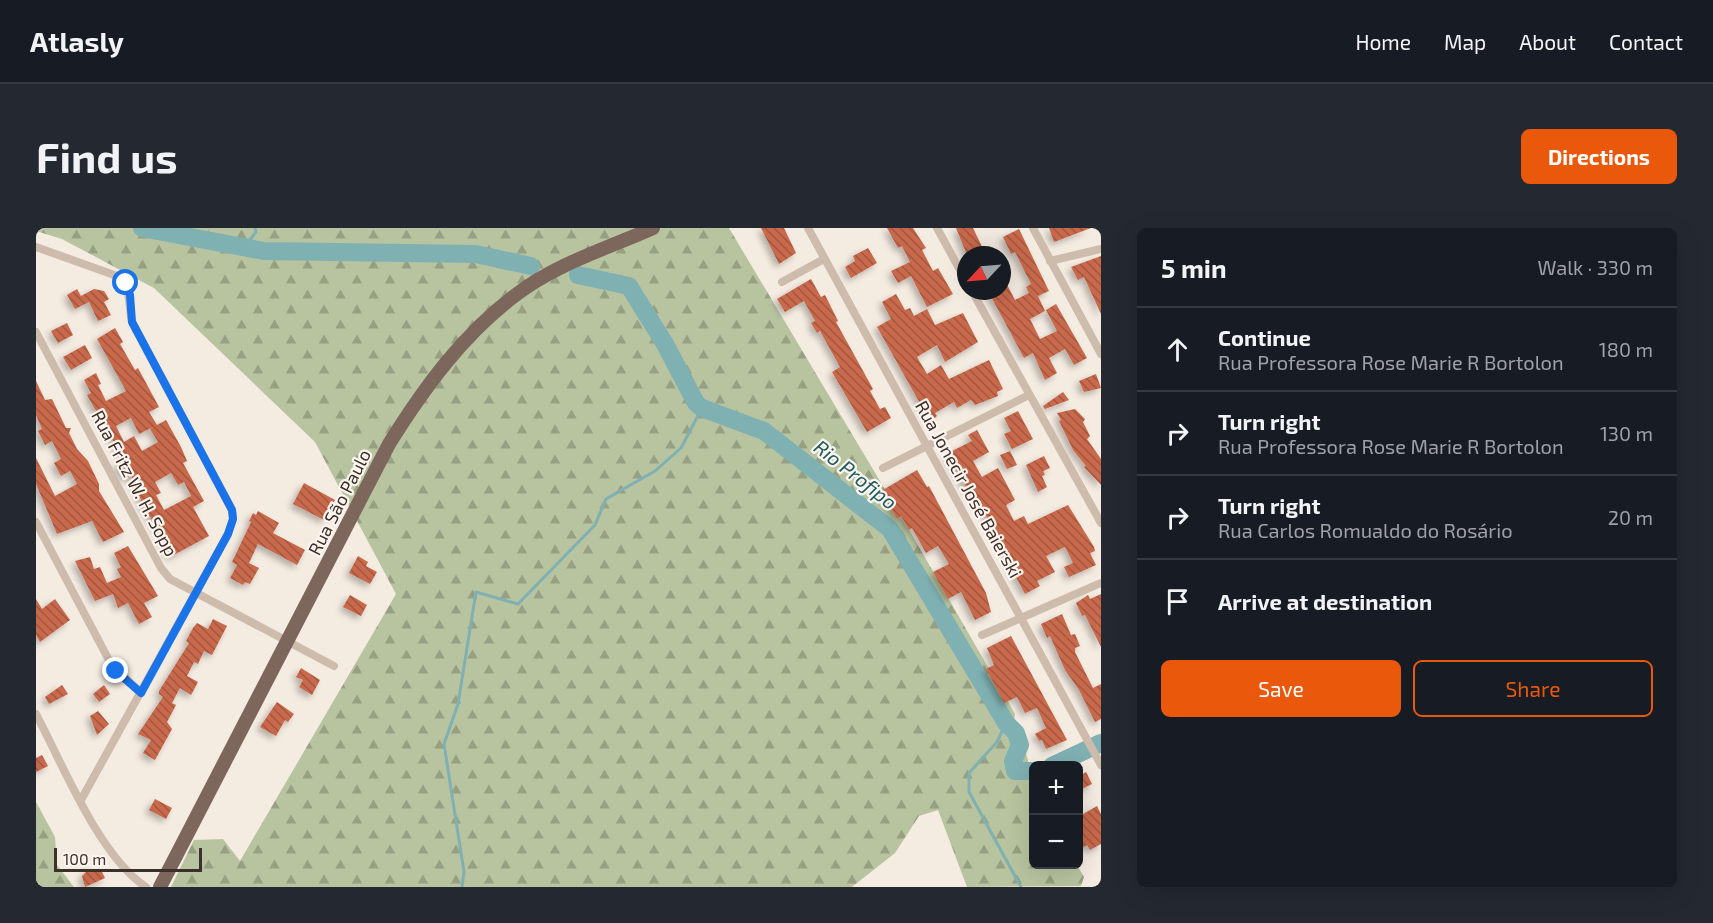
<!DOCTYPE html>
<meta charset="utf-8">
<style>
body{margin:0;font-family:"Exo 2",sans-serif;background:#242831;color:#f1f3f6}
.controls{position:absolute;right:18px;bottom:18px;display:grid;overflow:hidden;border-radius:9px;box-shadow:0 6px 24px #0002}
.controls button{width:54px;height:54px;display:grid;place-items:center;padding:0;border:0;border-bottom:2px solid #363941;background:#171b24;color:#f1f3f6;font:30px sans-serif}
.compass{position:absolute;left:921px;top:18px;width:54px;height:54px;border-radius:50%;background:#171b24;box-shadow:0 6px 24px #0002;rotate:244deg}
.scale{position:absolute;left:18px;bottom:15px;width:148px;box-sizing:border-box;padding-left:6px;border:3px solid #3b302b;border-top:0;font-size:16px;line-height:21px;white-space:nowrap;color:#3b302b;-webkit-text-stroke:4px #fbf5ee;paint-order:stroke}
.stop{position:absolute;width:18px;height:18px;margin:-14px;border:4px solid #1a73e8;border-radius:50%;background:#fff}
.stop.end{background:#1a73e8;border-color:#fff;box-shadow:0 2px 6px #0008}
.list{margin:0;padding:0;list-style:none}
h2{display:flex;justify-content:space-between;align-items:center;height:78px;margin:0;padding:0 24px;font-size:26px}
h2 small{font-size:20px;font-weight:400;color:#9ea1a6}
.list li{display:grid;grid-template-columns:39px 1fr auto;gap:18px;align-items:center;box-sizing:border-box;height:84px;padding:0 24px;border-top:2px solid #363941}
.list b{display:block;font-size:22px;white-space:nowrap}
.list p{margin:0;font-size:20px;white-space:nowrap;color:#9ea1a6}
.list em{font-size:20px;font-style:normal;color:#9ea1a6}
.actions{display:flex;gap:12px;padding:18px 24px}
.actions a{flex:1;padding:14px 0;border:2px solid #ea580c;border-radius:9px;text-align:center;font-size:21px;color:#ea580c}
.actions .main{background:#ea580c;color:#fff}
.icon{flex:none;width:33px;height:33px;fill:none;stroke:currentColor;stroke-width:2;stroke-linecap:round;stroke-linejoin:round}
.map{position:relative;flex:none;width:1065px;height:659px;overflow:hidden;border-radius:9px}
header{display:flex;align-items:center;gap:36px;box-sizing:border-box;height:84px;padding:0 30px;background:#171b24;border-bottom:2px solid #363941}
header strong{font-size:28px}
nav{display:flex;gap:33px;margin-inline-start:auto;font-size:21px}
.intro{display:flex;align-items:center;justify-content:space-between;box-sizing:border-box;height:144px;padding:0 36px}
h1{margin:0;font-size:42px}
.button{padding:15px 27px;border-radius:9px;background:#ea580c;color:#fff;font-size:21px;font-weight:700}
main{display:flex;gap:36px;padding:0 36px}
aside{flex:1;background:#171b24;border-radius:9px;box-shadow:0 6px 24px #0002}
.map>svg:first-child{display:block}
.forest{fill:url(#forest-firs)}
.lines{fill:none;stroke-linecap:round;stroke-linejoin:round}
.stream{stroke:#7fb0b2;stroke-width:3}
.river{stroke:#7fb0b2;stroke-width:18}
.building{fill:url(#building-back-hatch);fill-rule:evenodd;filter:url(#shadow)}
.street{stroke:#cdbbac;stroke-width:8}
.primary{stroke:#7d675c;stroke-width:14}
.route{stroke:#1a73e8;stroke-width:8}
.labels{text-anchor:middle;dominant-baseline:central;stroke-width:4.5;stroke-linejoin:round;paint-order:stroke}
.street-label{font-size:18px;fill:#3b302b;stroke:#fbf5ee}
.water-label{font-size:20px;font-style:italic;fill:#1f5a5e;stroke:#fbf5ee}
</style>
<header>
<strong>Atlasly</strong>
<nav><a>Home</a><a>Map</a><a>About</a><a>Contact</a></nav>
</header>
<div class="intro"><h1>Find us</h1><a class="button">Directions</a></div>
<main>
<div class="map">
<svg width="1065" height="659" viewBox="0 0 1065 659">
<defs>
<pattern id="forest-firs" width="22" height="20" patternUnits="userSpaceOnUse" patternTransform="scale(1.5)"><rect width="22" height="20" fill="#b8c4a0"/><path d="M5 1l3.5 6h-7zM16 11l3.5 6h-7z" fill="#97a083"/></pattern>
<pattern id="building-back-hatch" width="6" height="6" patternUnits="userSpaceOnUse" patternTransform="scale(1.5)"><rect width="6" height="6" fill="#c8694b"/><path d="M-1 5l2 2M0 0l6 6M5-1l2 2" fill="none" stroke="#a4573f"/></pattern>
<filter id="shadow"><feDropShadow dx="-3.5" dy="3.5" stdDeviation="3" flood-color="#0004"/></filter>
</defs>
<rect width="100%" height="100%" fill="#f4ebe1"/>
<g class="forest">
<path d="M0 0H693L872 300 979 486 976 514 990 525 997 553 998 636 1041 637 1048 649 1045 658 931 659 902 582 883 588 859 625 816 659H135L158 612 187 611 204 633 360 366 279 214 118 60 26 11 0 3Z"/>
<path d="M0 574 19 609 21 637 38 659H0Z"/>
</g>
<g class="lines">
<g class="stream">
<path d="M208 19 220 4 219 0"/>
<path d="M970 495 961 514 933 545V564L985 659"/>
<path d="M426 659 428 644 408 516 422 476 440 364 482 376 559 297 570 271 619 243 645 220 666 180"/>
</g>
<g class="river">
<path d="M106 0 228 23 440 26 495 38"/>
<path d="M542 47 593 58 629 116 660 175 666 180 728 203 854 301 970 495 980 505 984 517 977 533 979 543H998"/>
<path d="M1016 538 1065 515"/>
</g>
</g>
<g class="building">
<path d="M725 0H748L760 25 743 36Z"/>
<path d="M851 0H877L890 20 886 22 897 43 902 40 917 66 891 79 875 48 862 55 855 43 874 34 866 18 862 20Z"/>
<path d="M920 0H937L950 27H931Z"/>
<path d="M1013 0H1055L1018 14Z"/>
<path d="M983 1 1013 63 1002 68 1009 83 994 91 1004 111 1021 103 1010 82 1020 76 1051 130 1038 137 1029 121 1013 130 1021 145 1009 152 997 125 988 130 952 63H966V47L979 72 993 65 990 59 995 56 979 24 975 26 967 9Z"/>
<path d="M832 20 841 35 815 50 809 39 819 33 817 28Z"/>
<path d="M1065 28V86L1048 49 1042 52 1035 39Z"/>
<path d="M775 51 785 69 789 67 802 93 800 94 837 161 834 163 844 181 849 179 855 190 831 204 796 144 804 139 784 103 781 105 775 95 779 93 768 73 749 84 741 71Z"/>
<path d="M41 61 45 68 58 61 68 63 73 71 68 74 75 87 62 93 53 74 39 81 31 67Z"/>
<path d="M860 66 869 82 874 80 878 88 891 81 899 97 927 85 942 114 909 134 901 117 881 129 891 146 905 137 913 151 953 132 967 161 961 164 962 168 939 177 935 172 921 180 918 174 899 185 901 188 894 193 841 99 855 91 846 74Z"/>
<path d="M31 95 37 107 22 115 15 103Z"/>
<path d="M79 100 87 114 84 116 99 142 102 140 123 179 113 184 121 197 130 192 145 219 151 233 147 235 168 273 157 279 173 308 134 329 128 316 130 315 107 277 95 247 88 251 80 237 88 232 51 167 55 165 48 152 60 145 65 156 62 157 70 173 90 163 61 111ZM95 190 103 206 117 199 114 201 122 214 106 223 98 208 88 214 80 198ZM135 245 142 257 148 254 155 268 128 282 120 267 125 265 119 254Z"/>
<path d="M49 117 56 130 35 142 27 129Z"/>
<path d="M1060 146 1065 160 1048 164 1043 153Z"/>
<path d="M0 153 9 172 16 171 30 200H35L33 205 41 221 52 233 63 256V263L88 304 67 314 56 293 21 306 0 256V230L19 268 41 256 34 243 25 248 18 235 25 231 16 213 9 217 2 203 6 201 0 187Z"/>
<path d="M1027 164 1033 172 1009 181 1007 178Z"/>
<path d="M1039 181 1049 191 1047 194 1054 208 1051 211 1065 231V257L1048 239 1050 238 1037 222 1023 193 1025 192 1021 185Z"/>
<path d="M982 183 997 211 976 221 968 206 975 203 968 190Z"/>
<path d="M941 202 953 224 937 233 946 249 962 240 979 272 970 277 978 293 988 288 992 296 1032 277 1058 319 1059 323 1054 325 1060 337 1033 349 1028 339 1037 335 1029 319 1010 328 1019 344 1001 353 1004 358 989 366 974 338 977 337 939 268 937 270 910 226 936 213 932 207Z"/>
<path d="M974 223 981 237 971 241 964 227Z"/>
<path d="M1008 228 1014 240 1007 243 1009 247 1006 248 1011 259 1002 264 990 237Z"/>
<path d="M881 242 891 259 893 258 950 365 955 384 939 392 925 364 912 371 897 344 913 336 902 318 890 325 876 300 873 302 865 288 861 291 845 263Z"/>
<path d="M268 255 299 272 288 292 257 276Z"/>
<path d="M222 283 243 295 237 305 269 322 261 337 222 316 213 335 223 340 214 356 209 354 207 357 194 350 201 337 196 334 215 294 213 293 217 285 220 287Z"/>
<path d="M92 318 122 368 108 375 116 389 103 396 92 375 82 380 77 366 59 373 39 333 54 329 58 341 64 339 71 355 85 349 81 341 85 339 78 325Z"/>
<path d="M322 328 332 334 330 338 341 344 334 356 313 345Z"/>
<path d="M1065 366V419L1049 387 1046 388 1040 375 1052 367 1054 371Z"/>
<path d="M314 367 331 377 325 388 307 379Z"/>
<path d="M0 371 6 381 19 371 34 392 4 414 0 407Z"/>
<path d="M1026 386 1035 407 1039 406 1044 418 1039 420V424L1057 460 1065 456V491L1059 494 1043 462 1029 442 1014 408 1011 410 1005 396Z"/>
<path d="M177 391 191 398 176 427 168 423 162 436 158 434 151 448 162 454 155 467 144 460 136 475 140 477 131 494 136 501 119 532 107 525 115 512 102 506 127 469 123 466V463L153 415 150 413 157 400 161 395 172 401Z"/>
<path d="M975 408 1031 512 1010 521 1006 512 1003 513 999 506 1010 500 1001 480 989 485 981 469 968 475 950 441 958 437 951 420Z"/>
<path d="M265 440 284 452 276 467 263 459 267 452 260 449Z"/>
<path d="M26 457 32 466 13 476 9 469Z"/>
<path d="M68 457 74 466 63 474 57 466Z"/>
<path d="M241 474 258 486 252 494 249 492 240 508 224 499Z"/>
<path d="M62 483 73 496 61 507 54 488Z"/>
<path d="M6 527 12 538 0 544V530Z"/>
<path d="M1050 544 1056 556 1042 563V549Z"/>
<path d="M119 571 136 580 130 591 113 582Z"/>
<path d="M1061 578 1065 586V616L1054 622 1051 617 1042 623V589Z"/>
<path d="M53 641 66 644 69 650 49 659 46 648Z"/>
</g>
<g class="lines">
<g class="street">
<path d="M772 0 1065 537"/>
<path d="M901 0 930 53"/>
<path d="M997 0 1065 126"/>
<path d="M0 19 81 48C96 61 92 75 96 94L196 282 197 291 192 306 45 572"/>
<path d="M1014 33 1065 21"/>
<path d="M746 54 788 31"/>
<path d="M936 63 1065 295"/>
<path d="M0 104 125 340 134 351 298 438"/>
<path d="M847 240 993 167"/>
<path d="M0 294 75 436 105 465"/>
<path d="M946 407 1065 355"/>
<path d="M0 486C27 537 63 628 110 659"/>
</g>
<path class="primary" d="M124 659 353 216C388 160 427 106 481 66 520 36 572 20 617 0"/>
</g>
<g class="lines">
<path class="route" d="M80 443 105 465 192 306 197 291 196 282 96 94 94 67 90 55"/>
</g>
<g class="labels">
<g class="street-label">
<text transform="translate(99 255) rotate(62)">Rua Fritz W. H. Sopp</text>
<text transform="translate(933 261) rotate(61)">Rua Jonecir José Baierski</text>
<text transform="translate(303 274) rotate(-63)">Rua São Paulo</text>
</g>
<g class="water-label">
<text transform="translate(820 246) rotate(38)">Rio Profipo</text>
</g>
</g>
</svg>
<div class="controls">
<button>+</button>
<button>−</button>
</div>
<svg class="compass" viewBox="-18 -18 36 36"><path d="M0-13l5 13h-10z" fill="#e53935"/><path d="M0 13l5-13h-10z" fill="#9ea1a6"/></svg>
<div class="scale">100 m</div>
<div class="stop" style="left:90px;top:55px"></div>
<div class="stop end" style="left:80px;top:443px"></div>
</div>
<aside>
<h2>5 min<small>Walk · 330 m</small></h2>
<ul class="list">
<li><svg class="icon" aria-label="ahead" viewBox="0 0 24 24"><path d="M12 20V5M6 11l6-6 6 6"/></svg><div><b>Continue</b><p>Rua Professora Rose Marie R Bortolon</p></div><em>180 m</em></li>
<li><svg class="icon" aria-label="right" viewBox="0 0 24 24"><path d="M7 20v-9h11M14 6l5 5-5 5"/></svg><div><b>Turn right</b><p>Rua Professora Rose Marie R Bortolon</p></div><em>130 m</em></li>
<li><svg class="icon" aria-label="right" viewBox="0 0 24 24"><path d="M7 20v-9h11M14 6l5 5-5 5"/></svg><div><b>Turn right</b><p>Rua Carlos Romualdo do Rosário</p></div><em>20 m</em></li>
<li><svg class="icon" aria-label="arrive" viewBox="0 0 24 24"><path d="M6 21V4h12l-3 4 3 4H6"/></svg><div><b>Arrive at destination</b></div></li>
</ul>
<div class="actions"><a class="main">Save</a><a>Share</a></div>
</aside>
</main>
